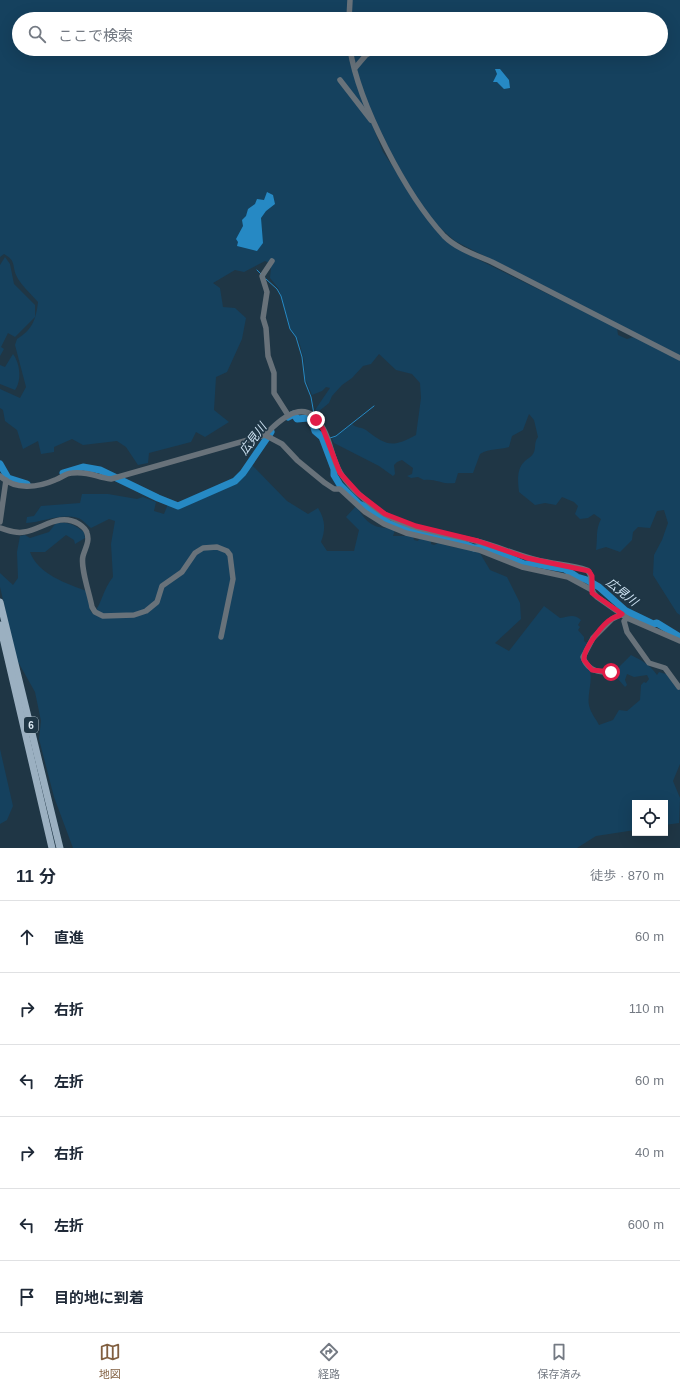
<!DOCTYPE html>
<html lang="ja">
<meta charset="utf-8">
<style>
body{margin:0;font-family:Arial,"Noto Sans JP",sans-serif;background:#f2f2f3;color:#1f2937}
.controls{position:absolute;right:12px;bottom:12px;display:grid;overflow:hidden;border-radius:0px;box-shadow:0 4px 16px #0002}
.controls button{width:36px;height:36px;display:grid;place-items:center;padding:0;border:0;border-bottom:1px solid #e0e1e3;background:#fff;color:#1f2937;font:20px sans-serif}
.stop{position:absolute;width:12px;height:12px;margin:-9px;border:3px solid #e11d48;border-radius:50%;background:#fff}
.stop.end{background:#e11d48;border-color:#fff;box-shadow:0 1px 4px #0008}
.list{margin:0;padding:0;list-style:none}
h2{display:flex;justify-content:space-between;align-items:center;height:52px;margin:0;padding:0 16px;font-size:17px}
h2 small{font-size:13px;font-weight:400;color:#747a83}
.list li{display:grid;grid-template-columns:26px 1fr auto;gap:12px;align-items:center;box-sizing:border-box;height:72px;padding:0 16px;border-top:1px solid #e0e1e3}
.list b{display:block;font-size:15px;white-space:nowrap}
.list em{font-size:13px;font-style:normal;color:#747a83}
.icon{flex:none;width:22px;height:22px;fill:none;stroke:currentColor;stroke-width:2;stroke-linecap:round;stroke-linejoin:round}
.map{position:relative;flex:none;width:680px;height:848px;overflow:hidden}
.search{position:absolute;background:#fff;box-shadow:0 4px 16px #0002;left:12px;right:12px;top:12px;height:44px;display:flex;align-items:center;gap:10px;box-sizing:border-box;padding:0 14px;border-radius:22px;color:#747a83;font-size:15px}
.sheet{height:484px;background:#fff}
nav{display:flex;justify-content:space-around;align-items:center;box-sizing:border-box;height:56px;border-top:1px solid #e0e1e3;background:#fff;font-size:11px;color:#747a83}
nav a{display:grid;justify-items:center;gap:2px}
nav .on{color:#815f40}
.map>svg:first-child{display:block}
.green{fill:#15415e}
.water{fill:#2689c4}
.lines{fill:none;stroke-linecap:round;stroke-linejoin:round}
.stream{stroke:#2689c4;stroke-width:1}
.river{stroke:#2689c4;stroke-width:7}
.minor{stroke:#68727a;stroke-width:5.5}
.major{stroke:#9bb0c1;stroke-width:7}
.route{stroke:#e11d48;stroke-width:5}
.labels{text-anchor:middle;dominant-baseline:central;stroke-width:3.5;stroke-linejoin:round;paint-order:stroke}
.shield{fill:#1f3645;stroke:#a3b3be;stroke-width:1}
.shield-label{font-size:10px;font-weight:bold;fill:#dbe8f2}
.water-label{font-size:12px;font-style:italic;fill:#cfe4f4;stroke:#1f3645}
</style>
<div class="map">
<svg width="680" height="848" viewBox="0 0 680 848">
<rect width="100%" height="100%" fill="#1f3645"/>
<g class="green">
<path d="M0 0H680V356L455 241C446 233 436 225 428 215 399 177 358 96 353 49H661V19H19V49H348L366 109 383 152 428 219 467 254 617 328 618 335 627 339 634 337 680 359V615L677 613 653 575 654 555 662 540 668 523 664 510 657 511 650 528 638 527 633 532 632 540 620 552 606 547 596 550C598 538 595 531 601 519L594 514 588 518 580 519 575 514 578 506 574 502 562 497 556 505 545 503 535 505 519 492C518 482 516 469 525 461 528 458 532 457 534 452 536 447 534 442 538 437L534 420 529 414 523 430 512 436 509 447C499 450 490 448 480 454L473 473H458L455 483C443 485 435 478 424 480L418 477 411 478 407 476 412 474 413 468 402 460 397 462 394 465 395 474 393 476 379 466 334 443 332 439 352 424C356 428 361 427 366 430 387 446 392 448 416 435L421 398 420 383 412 374 396 370 379 354 371 364 363 366 352 378 342 385 332 396 329 403 318 412 315 410 330 388 326 387 322 391 312 395 305 378 304 360 299 341 290 329 279 289 270 278 271 267 269 263 265 261 244 272 235 270 213 283 220 288 223 307 235 308 246 318 242 339 227 372 216 377 214 410 229 422 205 437 196 432 191 442 149 453 148 463 138 465 126 447 117 441 83 445 72 439 54 447V452L41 454 38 441 23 449 17 430 5 421 3 410 0 408V389L20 398 26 387 15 345 17 339C32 330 36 320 38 302 31 294 20 284 16 275 12 264 16 261 4 254L0 257Z"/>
<path d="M5 257 10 264 14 284 35 305V317L15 337 8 333 1 347 4 349 0 356V265Z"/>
<path d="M13 354C20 363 22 381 15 390L0 384V365L5 367Z"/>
<path d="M251 464 287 501 308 514 318 508C325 519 326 529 321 542L327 551H354L359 530 346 517 356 506C365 519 369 527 386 528L387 526 395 530 393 536H413L414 540 418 541 420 537 431 540V544L434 545 438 543 457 548 465 540 475 545 490 570 507 577 520 603 521 619 495 643 509 651 544 606 560 618C569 617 573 613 581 620L578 625 580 627 578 630 584 637V641L588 644 581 662C599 668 586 692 589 705 590 712 596 719 599 725L613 720 619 710 627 711 640 700 641 685 644 682 646 683 649 679 647 675 634 677 627 674 625 680 627 685 625 687 618 679V668L631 655C643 661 650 665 657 675L659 672 669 675 680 684V764L673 781 680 798 679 823 665 825V803H635V830L596 836 577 848H73L54 797 39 739 41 721 35 692 17 660 0 587V573L13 585 18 578 17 552 20 536 25 535 30 538 49 532 56 523C67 521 75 525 84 532L85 538 75 544 74 540 66 535 45 552H30C38 574 67 584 87 591L90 610 93 614C102 604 103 589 113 577L111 544 115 521 109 519 91 528C87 525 82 519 78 518 60 513 44 522 26 523L27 517 34 516 41 506 80 503 82 494H108L137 499 143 497 156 502 154 511 164 514 168 504 178 507 184 505 235 482Z"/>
<path d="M0 749 13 806 7 820 0 824Z"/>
</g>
<g class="water">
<path d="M495 69H500L509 80 510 88 504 89 497 82H493L497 74Z"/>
<path d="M267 192 273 195 275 204 266 211 261 218 263 243 257 251 237 246 238 242 236 239 243 226 242 220 246 216 248 209 255 204 257 199 264 200Z"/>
</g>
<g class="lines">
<g class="stream">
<path d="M257 270 261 274"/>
<path d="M266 279 277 289 281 296 290 329 296 337 302 357 305 382 311 397 314 414"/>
<path d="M330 438 336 436 374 406"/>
</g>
<g class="river">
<path d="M288 417 294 414 297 419 308 418 312 421 315 431 322 437 334 469V475L340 485 359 504 371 509 388 523 416 533 443 539 454 540 474 548 485 547 524 564H536L565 569 577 577 587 580 599 587 626 611 653 624 657 623 680 637"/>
<path d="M0 464 8 478 27 484"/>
<path d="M63 473 83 467 100 470 158 498 178 506 235 481 243 473 271 432"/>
</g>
<g class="minor">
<path d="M349 19 350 0"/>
<path d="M350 49C359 105 406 195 444 236 457 249 476 255 492 262L680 358"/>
<path d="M355 68 366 55 377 49"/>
<path d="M340 80 371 120"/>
<path d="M272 261 262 276 267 292 263 318 266 328 268 356 274 373V393L288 415"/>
<path d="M265 435 282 444 297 460 325 483 334 489H340L365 512 384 524 406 533 479 550 522 567 568 577 592 590"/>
<path d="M0 476C15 490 37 488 55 480 61 478 66 473 72 473 89 471 96 477 111 479L265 435C283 416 307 396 324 430 331 443 332 459 340 472 348 486 362 497 374 507 401 529 443 533 476 541 497 546 516 555 537 560 553 564 571 565 587 570 596 577 587 589 597 597L627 618 680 641"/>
<path d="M0 522 6 480"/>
<path d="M0 528C8 530 15 534 24 532 43 529 59 512 79 524 82 526 86 529 87 533 90 542 85 548 83 556 80 567 90 595 92 607L95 612 103 616 134 615 146 611 157 602 162 586 182 572 195 553 203 548 217 547 227 551 230 555 233 579 221 637"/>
<path d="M627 618 624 621 627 632 649 663 665 668 679 687"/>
<path d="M614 668 611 672C599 673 587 670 583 657L593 638 612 619 622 614"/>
</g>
<g class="major">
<path d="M0 602 60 848"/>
<path d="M0 625 52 848"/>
</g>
</g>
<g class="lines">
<path class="route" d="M316 420 323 429 340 473 359 494 385 514 416 526 478 541 527 558 589 571 592 576V593L622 614C619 617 616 616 613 618 603 623 583 649 584 660L592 670 611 672"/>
</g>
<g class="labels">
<rect class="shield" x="24" y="717" width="14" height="16" rx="3"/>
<g class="shield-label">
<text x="31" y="725">6</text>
</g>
<g class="water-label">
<text transform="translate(253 439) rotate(-53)">広見川</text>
<text transform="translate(622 592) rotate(39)">広見川</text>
</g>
</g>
</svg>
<div class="controls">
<button><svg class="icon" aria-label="locate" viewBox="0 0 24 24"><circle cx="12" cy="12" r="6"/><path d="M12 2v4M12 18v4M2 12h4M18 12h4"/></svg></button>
</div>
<div class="stop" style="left:611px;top:672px"></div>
<div class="stop end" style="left:316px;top:420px"></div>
<div class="search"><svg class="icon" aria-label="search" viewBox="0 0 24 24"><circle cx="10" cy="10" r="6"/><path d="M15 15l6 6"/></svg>ここで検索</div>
</div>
<section class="sheet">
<h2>11 分<small>徒歩 · 870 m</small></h2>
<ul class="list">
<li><svg class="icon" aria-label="ahead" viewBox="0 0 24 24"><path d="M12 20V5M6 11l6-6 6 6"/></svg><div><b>直進</b></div><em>60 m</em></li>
<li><svg class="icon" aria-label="right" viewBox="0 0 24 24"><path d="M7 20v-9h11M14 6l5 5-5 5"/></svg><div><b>右折</b></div><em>110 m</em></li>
<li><svg class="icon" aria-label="left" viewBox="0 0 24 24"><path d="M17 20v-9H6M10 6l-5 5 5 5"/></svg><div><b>左折</b></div><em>60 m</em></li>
<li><svg class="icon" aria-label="right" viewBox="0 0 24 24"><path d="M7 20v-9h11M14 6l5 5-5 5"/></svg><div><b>右折</b></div><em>40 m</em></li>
<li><svg class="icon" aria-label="left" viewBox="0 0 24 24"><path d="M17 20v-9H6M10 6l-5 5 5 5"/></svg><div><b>左折</b></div><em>600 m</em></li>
<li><svg class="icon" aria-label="arrive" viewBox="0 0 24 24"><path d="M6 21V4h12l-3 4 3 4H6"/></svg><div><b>目的地に到着</b></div></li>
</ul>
</section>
<nav>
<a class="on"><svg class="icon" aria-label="map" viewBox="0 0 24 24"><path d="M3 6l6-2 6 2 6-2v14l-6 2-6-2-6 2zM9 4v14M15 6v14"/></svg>地図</a>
<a><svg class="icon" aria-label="directions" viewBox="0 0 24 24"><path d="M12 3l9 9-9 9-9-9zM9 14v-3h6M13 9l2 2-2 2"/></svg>経路</a>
<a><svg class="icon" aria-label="saved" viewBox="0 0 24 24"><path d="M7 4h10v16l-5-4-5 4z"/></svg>保存済み</a>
</nav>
